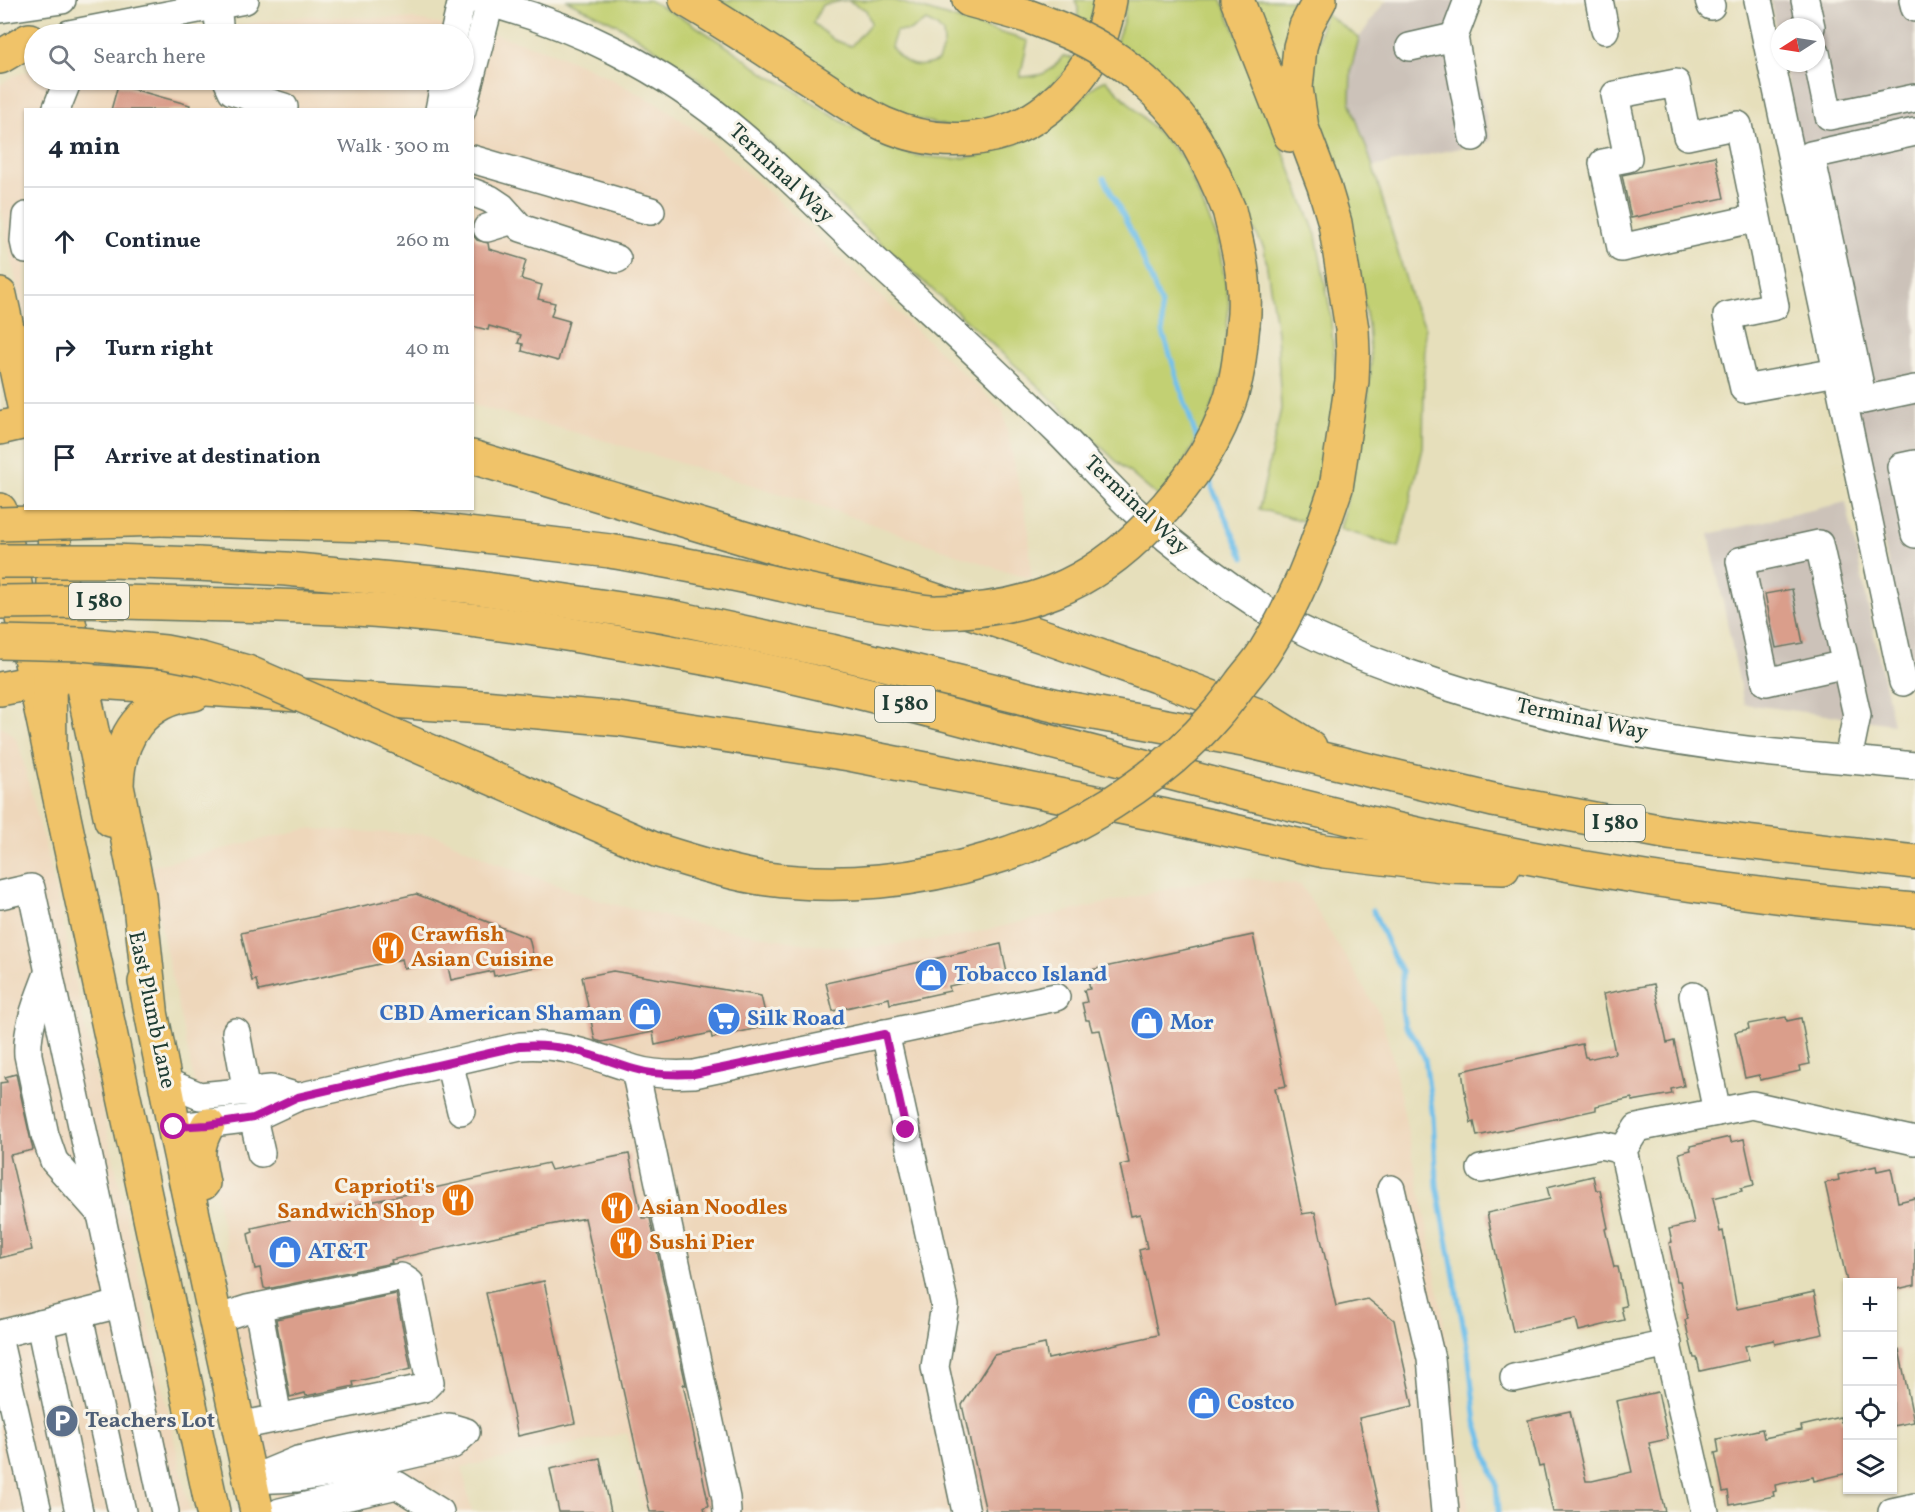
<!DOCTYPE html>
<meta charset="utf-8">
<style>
body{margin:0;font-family:Vollkorn,serif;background:#f2f2f3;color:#1f2937}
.controls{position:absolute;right:18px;bottom:18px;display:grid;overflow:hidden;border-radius:0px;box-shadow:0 2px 4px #0004}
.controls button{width:54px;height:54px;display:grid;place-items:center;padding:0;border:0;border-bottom:2px solid #e0e1e3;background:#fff;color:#1f2937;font:30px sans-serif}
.compass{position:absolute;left:1771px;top:18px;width:54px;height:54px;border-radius:50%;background:#fff;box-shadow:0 2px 4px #0004;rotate:258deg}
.stop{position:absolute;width:18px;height:18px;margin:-14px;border:4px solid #b5179e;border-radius:50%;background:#fff}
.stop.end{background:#b5179e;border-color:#fff;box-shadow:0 2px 6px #0008}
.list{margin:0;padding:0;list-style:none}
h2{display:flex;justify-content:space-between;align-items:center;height:78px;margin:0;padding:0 24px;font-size:26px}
h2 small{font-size:20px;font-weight:400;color:#747a83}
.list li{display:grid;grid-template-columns:39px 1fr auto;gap:18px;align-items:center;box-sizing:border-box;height:108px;padding:0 24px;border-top:2px solid #e0e1e3}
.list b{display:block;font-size:22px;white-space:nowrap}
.list em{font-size:20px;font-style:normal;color:#747a83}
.icon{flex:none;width:33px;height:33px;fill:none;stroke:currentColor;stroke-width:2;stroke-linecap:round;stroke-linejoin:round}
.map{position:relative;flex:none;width:1915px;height:1512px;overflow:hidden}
.search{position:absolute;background:#fff;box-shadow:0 2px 4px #0004;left:24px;top:24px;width:450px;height:66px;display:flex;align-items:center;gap:15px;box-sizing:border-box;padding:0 21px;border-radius:33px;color:#747a83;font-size:22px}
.panel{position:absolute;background:#fff;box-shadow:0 2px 4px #0004;left:24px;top:108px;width:450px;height:402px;border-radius:0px}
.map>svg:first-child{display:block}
.built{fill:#eed7bb}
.industrial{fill:#ccc2b9}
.green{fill:#c2d073;stroke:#708654;stroke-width:1.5;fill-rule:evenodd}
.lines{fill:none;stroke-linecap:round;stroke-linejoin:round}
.stream{stroke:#70c0eb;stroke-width:5}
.building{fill:#da9e8b}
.minor-casing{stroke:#657663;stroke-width:30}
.major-casing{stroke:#657663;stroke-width:36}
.highway-casing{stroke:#657663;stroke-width:36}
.minor{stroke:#fff;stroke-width:27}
.major{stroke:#f0c369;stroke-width:33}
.highway{stroke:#f0c369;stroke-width:33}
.highway-bridge-casing{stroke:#657663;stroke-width:36;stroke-linecap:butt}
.highway-bridge{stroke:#f0c369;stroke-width:33}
.route{stroke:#b5179e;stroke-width:8}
.labels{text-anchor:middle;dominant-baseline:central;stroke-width:6;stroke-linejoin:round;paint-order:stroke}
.shield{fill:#f7f3e8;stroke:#60746a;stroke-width:1.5}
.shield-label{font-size:21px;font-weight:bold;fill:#1f3d34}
.street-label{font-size:22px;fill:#1f3d34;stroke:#f7f3e8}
.food-label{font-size:22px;font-weight:bold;fill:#c56008;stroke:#f7f3e8;text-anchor:start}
.shop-label{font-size:22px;font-weight:bold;fill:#366cbe;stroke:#f7f3e8;text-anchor:start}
.service-label{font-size:22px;font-weight:bold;fill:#4e5e75;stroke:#f7f3e8;text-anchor:start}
</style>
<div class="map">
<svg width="1915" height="1512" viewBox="0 0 1915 1512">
<rect width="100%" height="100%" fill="#f7f3e8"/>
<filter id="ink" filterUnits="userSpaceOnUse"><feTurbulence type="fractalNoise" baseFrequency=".0167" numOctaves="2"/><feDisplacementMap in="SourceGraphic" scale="12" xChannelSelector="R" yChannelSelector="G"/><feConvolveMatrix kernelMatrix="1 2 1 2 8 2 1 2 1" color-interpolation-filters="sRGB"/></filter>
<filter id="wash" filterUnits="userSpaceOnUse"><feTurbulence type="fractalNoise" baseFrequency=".008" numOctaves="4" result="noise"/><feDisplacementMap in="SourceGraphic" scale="24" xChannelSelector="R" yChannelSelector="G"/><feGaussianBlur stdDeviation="1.35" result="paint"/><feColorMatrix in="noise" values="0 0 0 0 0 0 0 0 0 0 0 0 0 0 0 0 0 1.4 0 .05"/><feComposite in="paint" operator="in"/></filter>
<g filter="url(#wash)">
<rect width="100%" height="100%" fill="#e6dfbb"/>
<g class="built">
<path d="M308 16 412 19 497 35 552 52 602 74 668 110 710 141 768 191 1003 411 1029 531 1031 578 1007 572 821 506 610 442 473 405 472 110H26L25 325 0 203V85L13 76 34 70V80H464V34H197L250 23Z"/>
<path d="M0 725 14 736 19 745 49 861 190 1512H0Z"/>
<path d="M306 829 437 835 496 863 604 902 701 925 812 945 864 948 950 938 1226 876 1301 885 1380 1014 1392 1055 1427 1226 1453 1377 1469 1512H645L627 1433 462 1467 472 1512H277L236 1325 227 1247 191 1066 148 867Z"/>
</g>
<g class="industrial">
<path d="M1389 0H1476L1466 24 1491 141 1373 167 1350 101 1351 69 1359 38 1384 3Z"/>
<path d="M1770 0H1915V691L1783 63H1816V27H1780V50Z"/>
<path d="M1846 502 1893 724 1744 704 1709 534Z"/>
</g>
<g class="green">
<path d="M566 0H649L688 21 737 53 768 76 789 86 814 104 856 130 866 134 883 146 918 156 953 159 979 156 1019 142 1053 125 1096 85 1106 80 1183 158 1217 238 1229 302 1224 370 1208 421 1162 500 1116 461 1037 385 801 170 687 70 618 25Z"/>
<path d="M709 0H893L1028 41 1020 77C1042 76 1049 75 1063 56L1076 59 1071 68 1016 116 956 128 893 114ZM847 0 866 10 871 23 851 46 834 40 813 23 822 5ZM926 21 936 26 943 33 944 45 938 61C916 70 906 66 891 47L896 31H909Z"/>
<path d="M1075 0H1096L1090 35 1077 27 1078 8Z"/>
<path d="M1126 0H1222L1249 64 1316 235 1330 310 1336 378 1330 451 1314 524 1259 509 1281 409 1277 333 1264 248 1220 167 1114 48 1124 19Z"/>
<path d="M1248 0H1308L1286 92Z"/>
<path d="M1325 13 1359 38 1351 69 1350 101 1373 167 1413 304 1425 326 1423 448 1399 547 1340 529 1366 418 1371 363 1368 324 1352 240 1306 86Z"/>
</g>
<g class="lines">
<g class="stream">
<path d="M1104 178 1134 237 1161 304 1163 333 1198 443"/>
<path d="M1207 471 1213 490 1244 558"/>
<path d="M1373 910 1392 954 1402 971V1011L1405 1026 1416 1040 1425 1059 1433 1117 1437 1186 1468 1351 1476 1422 1496 1483 1498 1512"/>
</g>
</g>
<g id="blocks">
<g class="building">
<path d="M118 85 190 105 189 110H111Z"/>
<path d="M1715 156 1724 198 1631 218 1622 175Z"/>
<path d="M472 234 477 240 488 243 489 249 526 260 521 279 542 285 538 299 555 303 551 316 569 321 558 361 522 351 523 344 518 343 521 335 489 326 488 330 472 326Z"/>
<path d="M1792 589 1803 643 1776 648 1765 594Z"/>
<path d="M416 894 529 938 536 967 494 976 493 971 451 980 446 958 404 968 402 959 259 991 256 980 252 981 241 933Z"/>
<path d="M1253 935 1286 1086 1275 1088 1302 1214 1315 1212 1336 1306 1368 1299 1394 1320 1413 1406 1359 1418 1380 1512H986L962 1405 994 1355 1045 1344 1048 1359 1158 1335 1139 1250 1147 1248 1140 1214 1131 1216 1120 1165 1129 1163 1100 1030 1092 1031 1089 1020H1086L1082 1003 1087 1002 1084 990 1090 989 1086 971Z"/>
<path d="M1001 944 1007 973 949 986 950 991 890 1004 889 998 833 1011 826 983Z"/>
<path d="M613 971 761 996 768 1026 712 1038 711 1033 655 1045 653 1032 602 1042 595 1040 582 977Z"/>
<path d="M1654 984 1667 1043 1674 1041 1684 1086 1671 1089 1672 1094 1632 1101V1098L1596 1106V1110L1477 1136 1474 1122 1471 1123 1466 1099 1462 1071 1582 1044 1585 1057H1587L1588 1059 1615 1053 1603 994Z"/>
<path d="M1786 1017 1787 1021 1801 1018 1810 1064 1799 1066 1800 1071 1760 1080 1759 1075 1745 1078 1735 1032 1749 1029 1748 1024Z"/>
<path d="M16 1074 33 1150 10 1155 32 1250 0 1258V1083L7 1082 5 1077Z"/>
<path d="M1730 1137 1731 1142 1744 1139 1754 1185 1741 1188 1742 1191 1713 1198 1720 1232 1723 1231 1737 1309 1814 1292 1823 1334 1775 1344 1774 1340 1745 1346 1749 1360 1700 1371 1697 1358H1694L1688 1334 1685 1320 1688 1319 1680 1281H1677L1669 1243 1672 1242 1669 1229 1694 1223 1679 1153 1691 1150 1690 1146Z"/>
<path d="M629 1154 642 1218H650L686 1385 683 1384 709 1506 704 1507 705 1512H650L585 1218 524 1230 391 1260 392 1263 267 1289 264 1288 260 1268 255 1269 248 1234 253 1232 252 1228 548 1163 551 1170Z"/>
<path d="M1876 1166 1877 1171 1891 1168 1898 1202 1915 1198V1285L1893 1290V1282H1847L1825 1183 1839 1180 1838 1175Z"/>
<path d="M1593 1176 1596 1190H1600L1608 1228 1605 1229 1614 1267H1618L1623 1291 1626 1306 1621 1307 1624 1320 1579 1331 1576 1319 1513 1332 1487 1213 1550 1199 1547 1187Z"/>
<path d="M544 1281 575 1423 518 1436 486 1293Z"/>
<path d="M396 1294 411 1369 353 1382 354 1386 306 1396 305 1393 290 1397 276 1319Z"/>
<path d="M1899 1350 1914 1422 1893 1426V1351Z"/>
<path d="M1658 1392 1668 1439 1649 1443 1665 1512H1553L1543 1466 1539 1467 1528 1420 1570 1411 1586 1481H1592L1632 1472 1616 1401Z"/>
<path d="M1840 1417 1841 1422 1848 1421V1473L1814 1481 1813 1477 1775 1485 1776 1491 1773 1492 1774 1496 1730 1505 1728 1491 1723 1492 1720 1477 1715 1453 1719 1452 1717 1439 1762 1429 1764 1438 1802 1430 1801 1426Z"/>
<path d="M600 1458 611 1512H559L550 1469Z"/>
</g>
</g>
</g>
<g filter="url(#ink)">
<use href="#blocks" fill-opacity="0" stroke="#657663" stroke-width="1.5"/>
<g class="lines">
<defs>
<g id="minor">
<path d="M478 0C574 24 664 69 739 133 782 169 821 210 862 248 929 310 995 370 1059 433 1085 459 1109 488 1136 512 1176 547 1219 580 1264 609 1310 637 1359 656 1410 674 1516 711 1627 735 1738 749 1797 756 1856 760 1915 766"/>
<path d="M1468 0 1454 37 1473 137"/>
<path d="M1599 0 1605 30"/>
<path d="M1709 0 1711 6"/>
<path d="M1758 0 1903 682"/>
<path d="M1805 0 1811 27"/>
<path d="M1913 0 1915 8"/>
<path d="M217 5 220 34"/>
<path d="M0 9 62 0"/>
<path d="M69 34 245 0"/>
<path d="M454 34 462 0"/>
<path d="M1410 47 1454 37"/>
<path d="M1816 53 1829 116 1915 98"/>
<path d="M227 80 232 91 284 107"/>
<path d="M56 110 68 80"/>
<path d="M439 110 445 80"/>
<path d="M462 110 490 3"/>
<path d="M1915 132 1811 155 1863 400 1915 389"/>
<path d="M472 159 651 211"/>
<path d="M472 192 490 199 502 207 521 228 617 259"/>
<path d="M26 216 24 241 26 250"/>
<path d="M1757 218 1621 248 1603 163 1628 158 1615 95 1676 83 1687 136 1738 125 1775 306 1727 316 1744 389 1837 372"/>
<path d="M487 228 513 220"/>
<path d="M1915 464 1901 467 1915 534"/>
<path d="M1846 664 1766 682 1740 561 1819 544 1857 715 1848 759"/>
<path d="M0 895 31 888 32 893 165 1512"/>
<path d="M49 971C39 998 26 1026 28 1055L45 1135 54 1161 101 1214"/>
<path d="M1693 996 1717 1112"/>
<path d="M236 1032 247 1092"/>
<path d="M885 1033 945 1306 935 1367 966 1512"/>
<path d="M449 1062 461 1111"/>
<path d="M635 1070 726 1498 727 1512"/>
<path d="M166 1082 200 1096 271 1089 298 1097"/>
<path d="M253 1118 261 1153"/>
<path d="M187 1126 253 1118 298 1097 520 1046C566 1043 592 1056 634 1069 653 1075 674 1075 694 1074L1056 997"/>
<path d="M1481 1169 1601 1145 1623 1150"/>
<path d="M1391 1189 1431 1359 1445 1512"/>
<path d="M258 1307 278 1418"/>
<path d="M79 1316 122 1512"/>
<path d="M216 1319 247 1309 401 1277 410 1283 430 1382 424 1388 239 1426"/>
<path d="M40 1324 79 1512"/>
<path d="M0 1334 120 1304"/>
<path d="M0 1346 38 1512"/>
<path d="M1514 1378 1668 1344"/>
<path d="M449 1427 466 1432 452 1445 332 1473 298 1478 250 1480 298 1460Z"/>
<path d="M280 1512 397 1485 440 1512"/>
<path d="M1705 1512 1623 1150 1637 1128 1752 1105 1915 1141"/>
<path d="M1892 1512 1915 1507"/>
</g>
<g id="major">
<path d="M686 0C727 24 766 50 806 76 831 92 857 111 884 124 937 148 1002 145 1048 108 1084 79 1103 45 1110 0"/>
<path d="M0 57 29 40"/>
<path d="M0 295 26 415"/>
<path d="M0 428 26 422"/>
<path d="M0 510 35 682 213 1512"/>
<path d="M59 575 111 820"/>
<path d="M0 689 35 682 55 681"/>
<path d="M145 982 174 1127 257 1512"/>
<path d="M203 1183C198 1159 195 1147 208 1125"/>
</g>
<g id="highway">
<path d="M969 0 1027 16"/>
<path d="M1237 0 1290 135"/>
<path d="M1320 0 1306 26 1300 47 1296 88 1302 128 1324 186 1335 223 1352 329 1353 353 1352 381 1336 488 1324 523"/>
<path d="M1229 210C1238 246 1248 286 1243 324"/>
<path d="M8 332 26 360"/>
<path d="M472 457 794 553 1054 640 1156 676 1260 716 1310 747"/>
<path d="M161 519 401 526 610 551"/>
<path d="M198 564 286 569 466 586 667 616 831 651 1066 708 1243 740 1493 800 1669 833 1915 862"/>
<path d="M198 604C251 606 304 606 356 609 467 616 578 635 687 655 788 673 887 699 986 725 1122 760 1258 797 1395 829 1566 869 1740 896 1915 910"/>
<path d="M81 681 483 707 618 719 849 754 1166 816 1324 851 1450 866 1503 868"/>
<path d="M50 746 49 681 55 529 58 508"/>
<path d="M471 769 656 850C690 861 732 874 767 879 841 889 919 881 990 859"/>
<path d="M151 1009 139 896 117 786C118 738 142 699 194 694"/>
</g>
</defs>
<use href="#minor" class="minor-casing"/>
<use href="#major" class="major-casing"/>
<use href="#highway" class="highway-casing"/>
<use href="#minor" class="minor"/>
<use href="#major" class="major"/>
<use href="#highway" class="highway"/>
<defs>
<g id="highway-bridge">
<path d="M1027 16C1054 26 1083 37 1107 53 1139 74 1174 106 1195 139 1208 162 1219 185 1229 210"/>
<path d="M0 524 161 519"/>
<path d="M610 551C666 561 723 571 779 584 819 593 858 602 899 607 912 609 926 613 939 612 1025 611 1090 587 1150 524 1189 484 1224 434 1236 378 1240 360 1241 342 1243 324"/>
<path d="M0 561H111L198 564"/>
<path d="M0 602 83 601 198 604"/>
<path d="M0 642 82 644 165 652 201 659 247 672 471 769"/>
<path d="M990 859C1071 835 1159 781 1215 716 1224 706 1232 695 1240 684 1248 673 1258 663 1265 651 1290 611 1309 568 1324 523"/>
</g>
</defs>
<use href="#highway-bridge" class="highway-bridge-casing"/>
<use href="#highway-bridge" class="highway-bridge"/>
</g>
</g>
<g class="lines" filter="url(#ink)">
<path class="route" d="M174 1127 208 1125 253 1118 298 1097 520 1046C566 1043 592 1056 634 1069 653 1075 674 1075 694 1074L885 1034 906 1130"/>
</g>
<defs>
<symbol id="restaurant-disc" viewBox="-11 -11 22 22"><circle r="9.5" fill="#e8710a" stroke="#f7f3e8"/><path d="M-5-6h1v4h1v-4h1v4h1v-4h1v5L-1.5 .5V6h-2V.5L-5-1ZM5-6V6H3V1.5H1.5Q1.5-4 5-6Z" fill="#fff"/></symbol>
<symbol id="shop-disc" viewBox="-11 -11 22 22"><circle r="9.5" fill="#3f7fe0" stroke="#f7f3e8"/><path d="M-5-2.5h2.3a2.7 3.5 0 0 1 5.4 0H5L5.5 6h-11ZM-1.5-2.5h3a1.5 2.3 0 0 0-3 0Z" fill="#fff"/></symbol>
<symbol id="supermarket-disc" viewBox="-11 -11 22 22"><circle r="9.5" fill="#3f7fe0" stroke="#f7f3e8"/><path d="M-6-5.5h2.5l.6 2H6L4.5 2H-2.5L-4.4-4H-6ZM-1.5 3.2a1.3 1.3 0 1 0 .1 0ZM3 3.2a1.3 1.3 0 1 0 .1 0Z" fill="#fff"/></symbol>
<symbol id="parking-disc" viewBox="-11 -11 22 22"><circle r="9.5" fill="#5c6f8a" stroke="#f7f3e8"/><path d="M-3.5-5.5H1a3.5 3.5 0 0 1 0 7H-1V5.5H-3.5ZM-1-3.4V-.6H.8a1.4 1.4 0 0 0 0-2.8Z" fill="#fff"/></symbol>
</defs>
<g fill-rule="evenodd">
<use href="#restaurant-disc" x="369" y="929" width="38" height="38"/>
<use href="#shop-disc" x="912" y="956" width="38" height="38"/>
<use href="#shop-disc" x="626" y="995" width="38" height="38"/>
<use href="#supermarket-disc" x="705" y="1000" width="38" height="38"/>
<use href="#shop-disc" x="1128" y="1004" width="38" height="38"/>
<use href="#restaurant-disc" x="439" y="1181" width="38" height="38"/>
<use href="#restaurant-disc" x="598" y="1189" width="38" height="38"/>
<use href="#restaurant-disc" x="607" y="1224" width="38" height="38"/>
<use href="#shop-disc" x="266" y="1233" width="38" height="38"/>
<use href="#shop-disc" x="1185" y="1384" width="38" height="38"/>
<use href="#parking-disc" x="43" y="1402" width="38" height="38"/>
</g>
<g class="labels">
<g class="shield">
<rect x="69" y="583" width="60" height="36" rx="4.5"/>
<rect x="875" y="686" width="60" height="36" rx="4.5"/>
<rect x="1585" y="805" width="60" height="36" rx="4.5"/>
</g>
<g class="shield-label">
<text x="99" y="601">I 580</text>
<text x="905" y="704">I 580</text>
<text x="1615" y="823">I 580</text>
</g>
<g class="street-label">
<text transform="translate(781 174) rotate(43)">Terminal Way</text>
<text transform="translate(1136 506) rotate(43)">Terminal Way</text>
<text transform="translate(1582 720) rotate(12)">Terminal Way</text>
<text transform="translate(151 1010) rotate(78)">East Plumb Lane</text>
</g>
<g class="food-label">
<text x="411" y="935">Crawfish<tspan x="411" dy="25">Asian Cuisine</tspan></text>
<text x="435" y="1187" text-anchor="end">Caprioti's<tspan x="435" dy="25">Sandwich Shop</tspan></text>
<text x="640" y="1208">Asian Noodles</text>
<text x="649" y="1243">Sushi Pier</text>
</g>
<g class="shop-label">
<text x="954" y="975">Tobacco Island</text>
<text x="622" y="1014" text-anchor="end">CBD American Shaman</text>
<text x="747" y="1019">Silk Road</text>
<text x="1170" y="1023">Mor</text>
<text x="308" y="1252">AT&amp;T</text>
<text x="1227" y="1403">Costco</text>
</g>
<g class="service-label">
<text x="85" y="1421">Teachers Lot</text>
</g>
</g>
</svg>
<div class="controls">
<button>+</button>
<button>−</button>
<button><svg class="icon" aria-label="locate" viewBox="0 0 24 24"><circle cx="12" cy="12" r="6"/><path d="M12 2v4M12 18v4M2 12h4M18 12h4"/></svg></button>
<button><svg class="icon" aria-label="layers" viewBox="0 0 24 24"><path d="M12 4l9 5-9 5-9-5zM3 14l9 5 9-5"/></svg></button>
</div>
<svg class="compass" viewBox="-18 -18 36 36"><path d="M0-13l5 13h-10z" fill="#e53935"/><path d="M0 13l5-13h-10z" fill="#747a83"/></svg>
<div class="stop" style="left:174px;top:1127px"></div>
<div class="stop end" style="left:906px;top:1130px"></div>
<div class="search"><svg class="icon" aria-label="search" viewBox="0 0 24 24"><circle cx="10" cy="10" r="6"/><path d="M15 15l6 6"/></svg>Search here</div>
<section class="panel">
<h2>4 min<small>Walk · 300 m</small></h2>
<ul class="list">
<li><svg class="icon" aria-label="ahead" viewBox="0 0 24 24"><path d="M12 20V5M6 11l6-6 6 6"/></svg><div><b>Continue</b></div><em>260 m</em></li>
<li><svg class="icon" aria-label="right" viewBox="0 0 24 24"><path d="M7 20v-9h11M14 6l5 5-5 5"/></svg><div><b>Turn right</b></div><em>40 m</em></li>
<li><svg class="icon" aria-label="arrive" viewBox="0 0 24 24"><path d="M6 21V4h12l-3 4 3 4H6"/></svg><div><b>Arrive at destination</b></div></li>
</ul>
</section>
</div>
